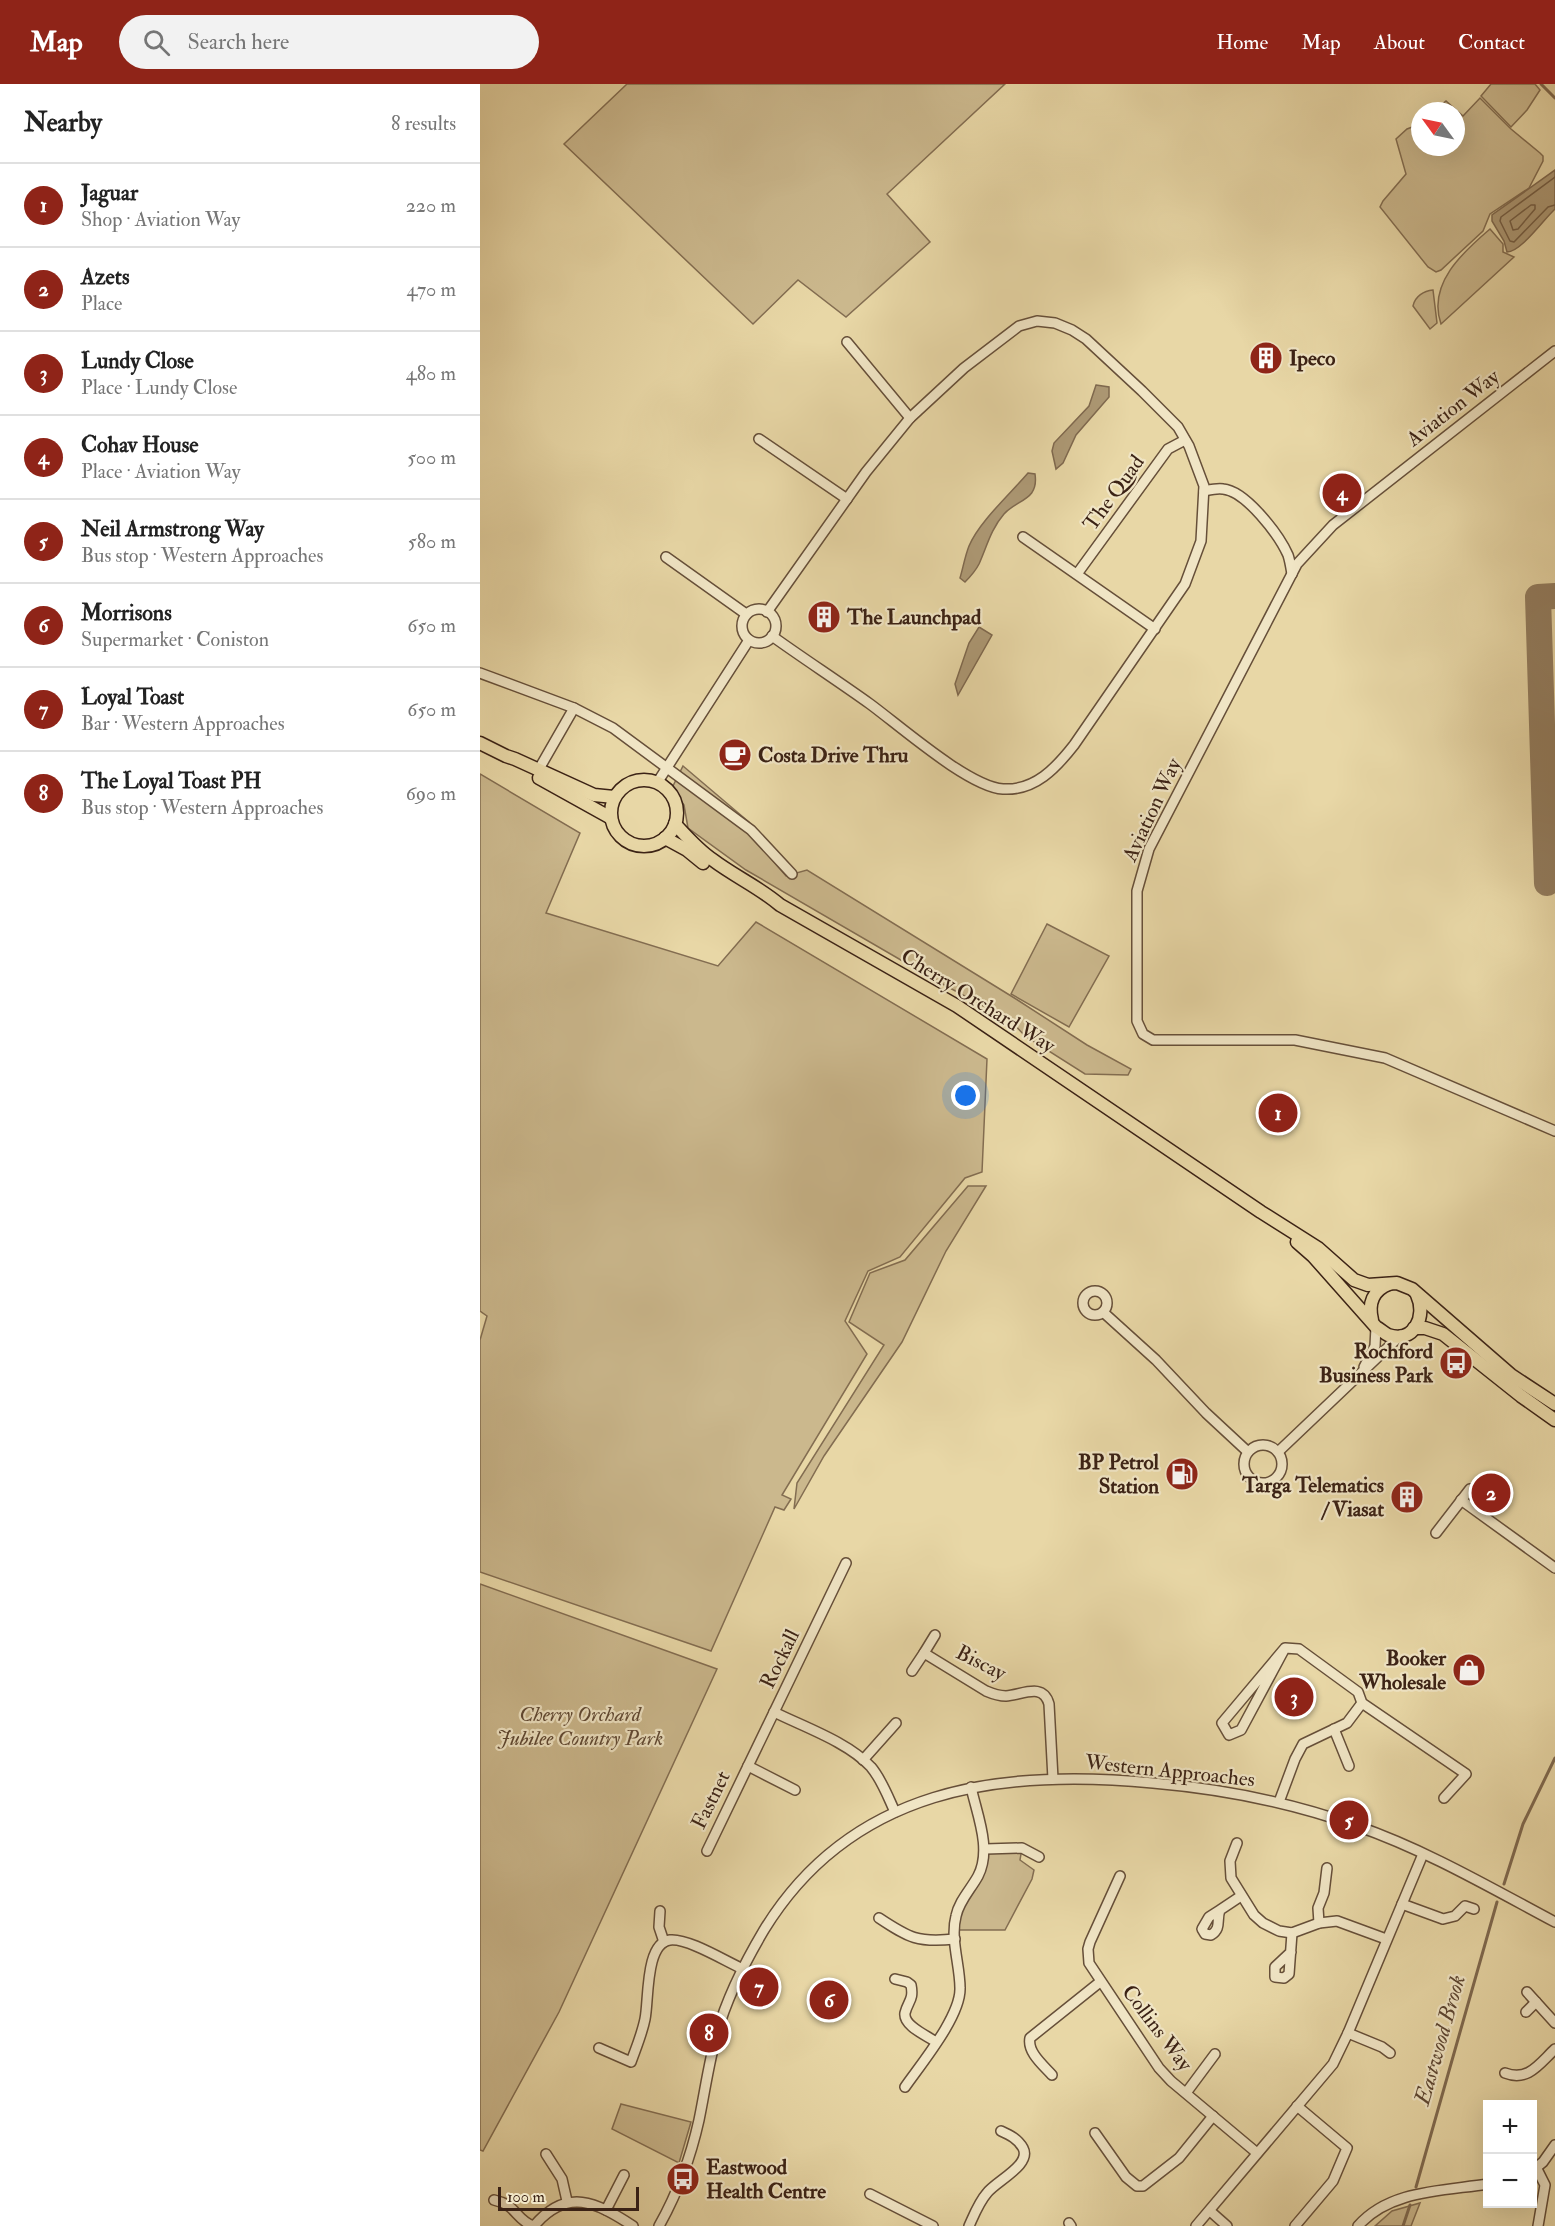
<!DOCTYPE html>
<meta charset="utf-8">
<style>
body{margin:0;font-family:"IM FELL Double Pica",serif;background:#f2f2f2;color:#222}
.controls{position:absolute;right:18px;bottom:18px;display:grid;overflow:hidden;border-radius:0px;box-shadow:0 6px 24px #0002}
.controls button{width:54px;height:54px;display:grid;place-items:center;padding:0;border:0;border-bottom:2px solid #e0e0e0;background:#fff;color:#222;font:30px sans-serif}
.compass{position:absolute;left:931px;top:18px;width:54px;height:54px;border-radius:50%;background:#fff;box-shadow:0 6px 24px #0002;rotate:303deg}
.scale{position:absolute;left:18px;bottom:15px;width:141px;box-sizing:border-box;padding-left:6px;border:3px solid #3b2215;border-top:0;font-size:16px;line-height:21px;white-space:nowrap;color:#3b2215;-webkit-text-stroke:4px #f0e5c5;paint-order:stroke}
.you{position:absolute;left:486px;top:1012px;width:21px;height:21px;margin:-15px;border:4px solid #fff;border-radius:50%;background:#1a73e8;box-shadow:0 0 0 9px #1a73e833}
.badge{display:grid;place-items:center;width:39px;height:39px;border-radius:50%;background:#8f2418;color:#fff;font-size:20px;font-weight:700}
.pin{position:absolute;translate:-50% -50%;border:3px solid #fff;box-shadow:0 2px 6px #0006}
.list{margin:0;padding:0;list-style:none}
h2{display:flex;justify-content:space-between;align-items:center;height:78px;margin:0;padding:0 24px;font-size:26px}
h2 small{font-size:20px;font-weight:400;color:#767676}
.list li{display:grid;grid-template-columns:39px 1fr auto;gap:18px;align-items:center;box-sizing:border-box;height:84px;padding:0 24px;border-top:2px solid #e0e0e0}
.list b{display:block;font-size:22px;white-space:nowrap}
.list p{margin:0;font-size:20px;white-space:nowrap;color:#767676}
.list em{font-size:20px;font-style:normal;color:#767676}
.icon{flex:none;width:33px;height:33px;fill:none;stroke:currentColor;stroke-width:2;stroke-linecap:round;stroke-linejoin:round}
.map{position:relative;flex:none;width:1075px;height:2142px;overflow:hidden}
header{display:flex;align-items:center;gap:36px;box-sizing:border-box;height:84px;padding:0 30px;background:#8f2418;color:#fff}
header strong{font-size:28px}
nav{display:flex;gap:33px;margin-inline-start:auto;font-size:21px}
.search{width:420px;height:54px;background:#f2f2f2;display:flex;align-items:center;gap:15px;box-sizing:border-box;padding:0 21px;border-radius:33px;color:#767676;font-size:22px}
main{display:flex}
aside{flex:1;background:#fff}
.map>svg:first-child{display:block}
.green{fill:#cbb88d;stroke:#836d51;stroke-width:1.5}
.water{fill:#ad9975;stroke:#7f694f;stroke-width:1.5}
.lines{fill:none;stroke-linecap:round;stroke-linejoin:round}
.shore{stroke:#745e45;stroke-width:1.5}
.stream{stroke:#7f694f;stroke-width:3}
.taxiway{stroke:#927c5e;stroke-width:26}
.minor-casing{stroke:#664f39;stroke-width:12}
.major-casing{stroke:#3b2215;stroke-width:15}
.minor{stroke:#f0e5c5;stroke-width:9}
.major{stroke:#e8d7a6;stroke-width:12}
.labels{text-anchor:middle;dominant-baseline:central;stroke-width:4.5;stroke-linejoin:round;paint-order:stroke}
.poi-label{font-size:21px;font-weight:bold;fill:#3b2215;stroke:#f0e5c5;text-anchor:start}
.street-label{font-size:21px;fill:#3b2215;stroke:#f0e5c5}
.park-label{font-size:21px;font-style:italic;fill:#5f4833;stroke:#f0e5c5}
.water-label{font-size:22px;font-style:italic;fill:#5d4632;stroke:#f0e5c5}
</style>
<header>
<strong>Map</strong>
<div class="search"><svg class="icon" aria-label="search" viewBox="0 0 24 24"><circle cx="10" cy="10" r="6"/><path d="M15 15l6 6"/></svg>Search here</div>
<nav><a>Home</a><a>Map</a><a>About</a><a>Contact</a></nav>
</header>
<main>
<aside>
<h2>Nearby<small>8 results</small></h2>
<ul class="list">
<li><span class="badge">1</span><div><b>Jaguar</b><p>Shop · Aviation Way</p></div><em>220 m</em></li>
<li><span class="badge">2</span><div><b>Azets</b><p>Place</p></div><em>470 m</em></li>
<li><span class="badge">3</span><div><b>Lundy Close</b><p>Place · Lundy Close</p></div><em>480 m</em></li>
<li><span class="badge">4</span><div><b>Cohav House</b><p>Place · Aviation Way</p></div><em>500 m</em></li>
<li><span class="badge">5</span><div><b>Neil Armstrong Way</b><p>Bus stop · Western Approaches</p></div><em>580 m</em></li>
<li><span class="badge">6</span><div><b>Morrisons</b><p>Supermarket · Coniston</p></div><em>650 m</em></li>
<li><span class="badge">7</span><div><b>Loyal Toast</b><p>Bar · Western Approaches</p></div><em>650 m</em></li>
<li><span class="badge">8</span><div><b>The Loyal Toast PH</b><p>Bus stop · Western Approaches</p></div><em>690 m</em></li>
</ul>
</aside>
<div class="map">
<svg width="1075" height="2142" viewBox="0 0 1075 2142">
<rect width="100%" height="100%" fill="#e8d7a6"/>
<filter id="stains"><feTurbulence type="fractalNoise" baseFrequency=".00333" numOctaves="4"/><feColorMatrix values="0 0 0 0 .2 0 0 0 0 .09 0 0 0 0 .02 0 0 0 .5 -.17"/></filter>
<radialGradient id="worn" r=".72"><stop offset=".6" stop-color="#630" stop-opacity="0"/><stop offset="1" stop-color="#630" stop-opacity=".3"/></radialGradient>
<g class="green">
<path d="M147 0H525L407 110 450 158 366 233 318 196 273 240 84 60Z"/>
<path d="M1011 0H1055L1060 6 1047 26 1031 43 1001 12Z"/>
<path d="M1000 14 1031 45 1060 69 1063 72V77L1049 104 1010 130 1003 147 961 186 956 188 948 183 900 123 903 117 926 90 916 55 927 45 940 40V63H976V27H954L966 17 983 32Z"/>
<path d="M1010 145 1023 160V168L1034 173 961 240C947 200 983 168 1010 145Z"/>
<path d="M953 206 957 239 950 245 933 222C935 212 944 207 953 206Z"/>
<path d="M203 682 269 738 270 750 306 792 327 786 536 915 607 961 651 985 648 991 605 990 545 952 531 937 457 897 266 786 208 744 204 721 192 704Z"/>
<path d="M0 690 100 749 66 829 238 882 276 838 507 975 502 1088 485 1094 420 1173 388 1187 365 1237 387 1270 302 1411 311 1415 304 1426 295 1423 231 1567 0 1488V1256L7 1232 0 1227Z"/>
<path d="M567 840 629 872 589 943 531 910Z"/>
<path d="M488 1102H506L466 1167 422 1258 344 1372 314 1425 317 1399 404 1261 369 1238 390 1189 425 1176Z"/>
<path d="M0 1500 237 1585 79 1928 3 2067 0 2066Z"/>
<path d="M542 1764 540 1776 554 1786 552 1795 525 1846H475V1838L498 1793 505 1765Z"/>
<path d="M141 2020 211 2038 199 2079 132 2045Z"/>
<path d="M940 2119 931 2142H895L912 2127Z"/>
</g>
<g class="water">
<path d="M1075 86V125C1064 135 1041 168 1027 168L1024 157 1012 137V131Z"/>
<path d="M616 301 629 303V313L596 351 583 379 576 385 572 367 574 359 609 322Z"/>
<path d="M548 389 555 390C559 417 537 415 524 430 511 445 507 462 499 480 496 486 490 493 485 498L480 494C483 484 485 472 489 462 499 438 530 410 548 389Z"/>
<path d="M499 543 512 551 478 611 475 600 489 559Z"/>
</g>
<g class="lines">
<g class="shore">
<path d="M1075 93 1021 133 1020 137 1030 157 1034 158 1068 123 1075 121"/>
<path d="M1051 121H1055V125L1038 145 1033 146 1030 137Z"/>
</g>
<g class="stream">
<path d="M1061 0 1075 14"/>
<path d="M1024 1800 1043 1740 1075 1674"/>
<path d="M936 2103 1017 1818"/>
<path d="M923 2142 930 2121"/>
</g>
<path class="taxiway" d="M1067 799 1058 513 1075 512"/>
<defs>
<g id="minor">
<path d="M367 258 430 334"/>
<path d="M1075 267 853 441 817 480 669 765 657 807V937L663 950 673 956H815L905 974 1075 1047"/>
<path d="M279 355 367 415"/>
<path d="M724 407C729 406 737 404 743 405 766 407 799 451 808 471 810 477 811 484 812 490"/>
<path d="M543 453 675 545"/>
<path d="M186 473 266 530"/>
<path d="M597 490 688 365 705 356"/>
<circle cx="279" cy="542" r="17"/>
<path d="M287 528 386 388 430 334 484 284 539 242 557 237 575 239 592 246 606 255 662 307 698 343 709 362 724 402 721 457 705 500 594 661C576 684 555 707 523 705 489 703 420 642 390 620 358 597 324 575 292 552"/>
<path d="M0 589 94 624 59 685"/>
<path d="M94 624 133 644 271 746 312 790"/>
<path d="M177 699 269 556"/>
<circle cx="615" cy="1219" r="12"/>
<path d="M623 1228 676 1276 726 1329 768 1368"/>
<path d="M884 1283 895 1262 896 1243"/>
<circle cx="783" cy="1380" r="19"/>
<path d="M798 1368 921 1251"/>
<path d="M981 1416 1075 1484"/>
<path d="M956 1449 990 1405"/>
<path d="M805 1564 761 1646 749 1651 742 1639 805 1564 819 1565 878 1608 882 1619 986 1690 964 1714"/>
<path d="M444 1569 455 1551"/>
<path d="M432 1587 444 1569 506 1607C513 1610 519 1612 526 1612 542 1611 563 1598 569 1620L573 1695"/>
<path d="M294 1628C324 1643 368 1658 391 1683 402 1696 408 1713 415 1728"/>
<path d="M854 1645 869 1682"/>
<path d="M383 1676 416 1639"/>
<path d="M268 1682 315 1706"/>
<path d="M799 1718 815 1675 823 1660 867 1639 882 1619"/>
<path d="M757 1759 750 1777 751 1794 774 1831 783 1839 799 1847 812 1849 839 1839 857 1837 906 1855"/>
<path d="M505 1765 542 1764 559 1773"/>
<path d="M227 1767 366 1479"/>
<path d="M640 1792 610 1858 608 1865 609 1879 679 1984 691 1997 777 2069"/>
<path d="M922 1820 963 1835 975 1832 985 1822 994 1825"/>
<path d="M740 1826 729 1833 722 1845 725 1850 731 1851C742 1844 736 1836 740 1826L761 1812"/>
<path d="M180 1827 179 1843 184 1858"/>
<path d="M399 1834C429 1854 438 1859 475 1855"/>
<path d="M839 1839 838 1824 844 1809 847 1784"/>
<path d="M811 1868 795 1883V1893L804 1894 809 1890 812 1849"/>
<path d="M415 1895 427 1898 431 1901C434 1916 428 1917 425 1929 423 1942 448 1952 456 1958"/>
<path d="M1047 1908 1075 1939"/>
<path d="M1046 1928 1056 1918"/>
<path d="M868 1949 902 1963 910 1969"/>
<path d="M119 1964 151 1978C156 1964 162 1950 165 1935 169 1916 165 1859 190 1856 208 1854 245 1877 263 1885"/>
<path d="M1025 1989C1048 1998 1059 1980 1075 1965"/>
<path d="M572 1991C563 1981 547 1968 550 1954L620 1898"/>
<path d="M425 2003C441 1980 481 1932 480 1904 480 1881 470 1855 476 1832 479 1817 491 1805 498 1792 512 1765 497 1731 491 1703"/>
<path d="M706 2009 735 1970"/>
<path d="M615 2049 646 2093 657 2102H663L699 2074 733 2032"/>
<path d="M66 2070 82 2095 87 2117"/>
<path d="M1057 2085 1065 2101 1058 2142"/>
<path d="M1052 2087 1063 2078 1075 2061"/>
<path d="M390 2110 453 2142"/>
<path d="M14 2116C37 2121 35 2135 53 2142"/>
<path d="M126 2126 144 2091"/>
<path d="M730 2127 747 2142"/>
<path d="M589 2139 591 2142"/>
<path d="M54 2142C87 2103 116 2118 153 2142"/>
<path d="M179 2142C197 2110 211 2072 219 2036 225 2007 229 1977 237 1949 247 1913 265 1878 284 1846 371 1704 520 1684 673 1699 743 1705 810 1718 877 1742 946 1766 1011 1804 1075 1838"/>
<path d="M489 2142C494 2131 499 2118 507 2109 516 2097 552 2081 543 2064 538 2055 530 2051 521 2047"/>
<path d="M716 2142 853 1980 868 1949 943 1770"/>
<path d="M815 2142 853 2097 867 2064 817 2022"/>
<path d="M878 2142C909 2106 963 2107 1008 2100"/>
</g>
<g id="major">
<path d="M0 659 26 672 35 675 114 711 134 713"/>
<path d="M59 694 131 734"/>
<circle cx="164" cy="729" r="33"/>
<path d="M195 740C207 753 218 766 233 776 254 792 279 803 300 821L477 922 781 1128 838 1164 874 1196 888 1201 917 1199 932 1205 1031 1291 1075 1320"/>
<path d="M185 754 207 766 223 779"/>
<path d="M817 1158 833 1172 896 1243C900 1245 904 1249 908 1251 934 1260 947 1232 937 1211"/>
<path d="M892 1236C888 1220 893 1206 909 1200"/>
<path d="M934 1244H945L963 1250 1041 1312 1075 1336"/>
</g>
</defs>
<use href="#minor" class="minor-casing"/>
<use href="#major" class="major-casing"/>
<use href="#minor" class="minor"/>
<use href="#major" class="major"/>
</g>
<defs>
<symbol id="building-disc" viewBox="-11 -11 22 22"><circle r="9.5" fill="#8f2418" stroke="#f0e5c5"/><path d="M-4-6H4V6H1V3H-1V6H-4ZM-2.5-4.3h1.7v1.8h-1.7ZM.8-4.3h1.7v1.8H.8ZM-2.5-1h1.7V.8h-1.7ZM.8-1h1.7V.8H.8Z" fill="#fff"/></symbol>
<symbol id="cafe-disc" viewBox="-11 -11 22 22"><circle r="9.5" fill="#8f2418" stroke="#f0e5c5"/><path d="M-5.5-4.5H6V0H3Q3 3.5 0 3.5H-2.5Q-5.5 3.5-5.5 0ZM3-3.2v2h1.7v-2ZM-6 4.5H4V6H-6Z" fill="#fff"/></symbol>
<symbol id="bus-disc" viewBox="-11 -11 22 22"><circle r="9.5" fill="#8f2418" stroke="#f0e5c5"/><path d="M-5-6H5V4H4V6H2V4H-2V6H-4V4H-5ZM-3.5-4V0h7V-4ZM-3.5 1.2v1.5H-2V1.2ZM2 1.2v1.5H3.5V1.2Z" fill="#fff"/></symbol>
<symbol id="fuel-disc" viewBox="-11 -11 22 22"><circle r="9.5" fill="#8f2418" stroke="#f0e5c5"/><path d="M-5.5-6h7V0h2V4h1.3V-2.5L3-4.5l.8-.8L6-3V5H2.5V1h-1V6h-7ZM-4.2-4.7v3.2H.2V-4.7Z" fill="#fff"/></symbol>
<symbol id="shop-disc" viewBox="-11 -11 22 22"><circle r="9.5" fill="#8f2418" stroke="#f0e5c5"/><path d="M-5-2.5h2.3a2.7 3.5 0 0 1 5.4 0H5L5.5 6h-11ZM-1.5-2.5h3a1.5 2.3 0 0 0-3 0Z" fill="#fff"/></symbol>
</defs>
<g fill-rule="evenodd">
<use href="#building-disc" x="767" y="255" width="38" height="38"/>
<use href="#building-disc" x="325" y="514" width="38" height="38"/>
<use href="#cafe-disc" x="236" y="652" width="38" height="38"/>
<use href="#bus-disc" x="957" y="1260" width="38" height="38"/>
<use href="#fuel-disc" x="683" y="1371" width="38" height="38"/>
<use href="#building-disc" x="908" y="1394" width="38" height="38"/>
<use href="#shop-disc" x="970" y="1567" width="38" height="38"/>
<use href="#bus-disc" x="184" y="2076" width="38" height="38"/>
</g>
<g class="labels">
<g class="poi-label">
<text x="809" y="274">Ipeco</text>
<text x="367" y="533">The Launchpad</text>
<text x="278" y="671">Costa Drive Thru</text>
<text x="953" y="1267" text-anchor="end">Rochford<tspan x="953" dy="24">Business Park</tspan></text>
<text x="679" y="1378" text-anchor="end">BP Petrol<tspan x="679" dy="24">Station</tspan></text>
<text x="904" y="1401" text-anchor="end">Targa Telematics<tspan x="904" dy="24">/ Viasat</tspan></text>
<text x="966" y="1574" text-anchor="end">Booker<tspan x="966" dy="24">Wholesale</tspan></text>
<text x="226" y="2083">Eastwood<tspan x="226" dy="24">Health Centre</tspan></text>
</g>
<g class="street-label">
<text transform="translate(973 324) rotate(-38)">Aviation Way</text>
<text transform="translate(634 409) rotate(-54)">The Quad</text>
<text transform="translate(672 726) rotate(-65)">Aviation Way</text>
<text transform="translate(498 917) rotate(32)">Cherry Orchard Way</text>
<text transform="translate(300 1575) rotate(-64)">Rockall</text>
<text transform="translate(501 1579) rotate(27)">Biscay</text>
<text transform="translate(690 1687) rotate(6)">Western Approaches</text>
<text transform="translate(231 1716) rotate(-64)">Fastnet</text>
<text transform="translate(677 1944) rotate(53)">Collins Way</text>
</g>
<g class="park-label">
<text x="100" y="1630">Cherry Orchard<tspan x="100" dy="24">Jubilee Country Park</tspan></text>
</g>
<g class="water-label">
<text transform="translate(960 1956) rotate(-74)">Eastwood Brook</text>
</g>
</g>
<rect width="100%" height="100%" filter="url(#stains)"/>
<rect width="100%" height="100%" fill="url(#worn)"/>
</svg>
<div class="controls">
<button>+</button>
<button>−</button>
</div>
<svg class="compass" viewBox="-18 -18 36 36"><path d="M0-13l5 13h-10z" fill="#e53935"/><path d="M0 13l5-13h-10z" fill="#767676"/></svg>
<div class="scale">100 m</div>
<div class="you"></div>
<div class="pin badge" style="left:798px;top:1029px">1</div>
<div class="pin badge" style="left:1011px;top:1409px">2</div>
<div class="pin badge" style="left:814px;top:1613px">3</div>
<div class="pin badge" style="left:862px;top:409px">4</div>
<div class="pin badge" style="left:869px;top:1736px">5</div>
<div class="pin badge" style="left:349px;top:1916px">6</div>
<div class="pin badge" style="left:279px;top:1903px">7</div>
<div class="pin badge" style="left:229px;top:1949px">8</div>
</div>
</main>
